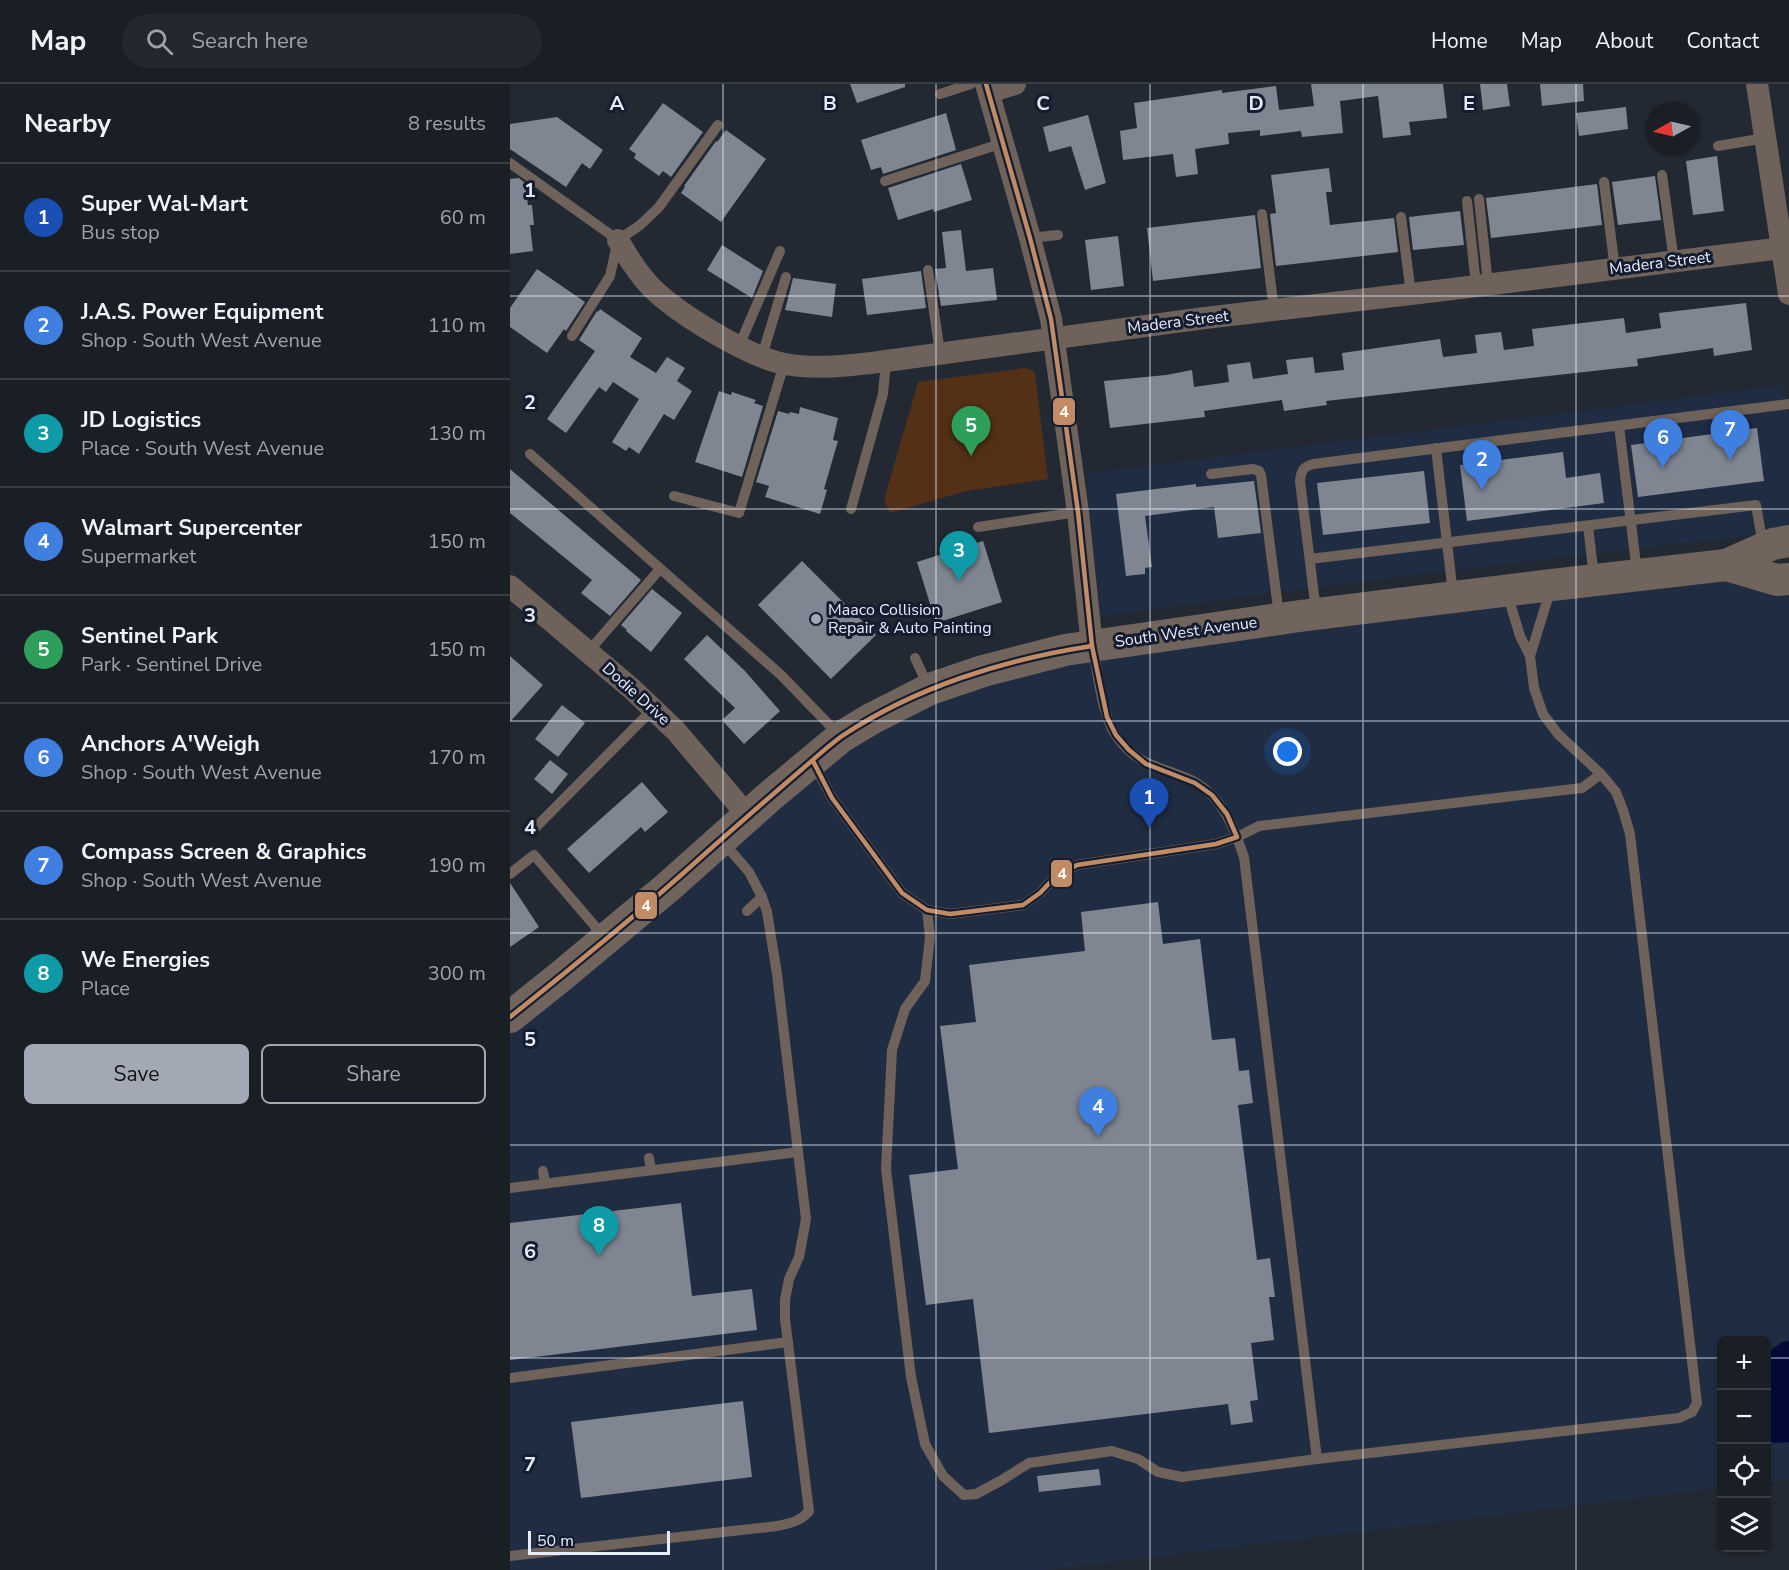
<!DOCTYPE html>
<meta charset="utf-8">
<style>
body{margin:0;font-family:"Nunito Sans",sans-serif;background:#23272e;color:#f1f3f6}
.controls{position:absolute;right:18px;bottom:18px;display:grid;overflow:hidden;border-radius:9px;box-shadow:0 2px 4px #0004}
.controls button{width:54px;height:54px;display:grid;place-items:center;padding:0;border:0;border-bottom:2px solid #383d43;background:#1a1f26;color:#f1f3f6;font:30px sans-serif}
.compass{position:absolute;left:1135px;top:18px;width:54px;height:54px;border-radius:50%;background:#1a1f26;box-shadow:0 2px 4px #0004;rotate:262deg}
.scale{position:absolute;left:18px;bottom:15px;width:142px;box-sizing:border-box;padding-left:6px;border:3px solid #e6edfa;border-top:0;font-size:16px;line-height:21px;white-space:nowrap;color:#e6edfa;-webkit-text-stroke:4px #141d2f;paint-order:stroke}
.you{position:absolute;left:778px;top:668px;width:21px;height:21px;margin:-15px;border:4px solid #fff;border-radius:50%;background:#1a73e8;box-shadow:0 0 0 9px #1a73e833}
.badge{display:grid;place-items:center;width:39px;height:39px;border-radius:50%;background:#a2a8b4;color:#fff;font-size:20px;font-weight:700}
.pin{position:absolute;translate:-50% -50px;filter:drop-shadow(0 2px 3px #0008)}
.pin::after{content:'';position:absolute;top:32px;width:21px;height:18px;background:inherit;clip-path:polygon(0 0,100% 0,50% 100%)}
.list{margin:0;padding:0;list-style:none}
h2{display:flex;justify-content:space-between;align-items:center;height:78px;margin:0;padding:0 24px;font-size:26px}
h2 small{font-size:20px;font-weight:400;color:#9fa2a7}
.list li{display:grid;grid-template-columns:39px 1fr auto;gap:18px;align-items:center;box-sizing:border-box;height:108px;padding:0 24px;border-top:2px solid #383d43}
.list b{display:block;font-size:22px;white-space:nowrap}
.list p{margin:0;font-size:20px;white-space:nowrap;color:#9fa2a7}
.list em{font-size:20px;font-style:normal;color:#9fa2a7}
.actions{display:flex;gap:12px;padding:18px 24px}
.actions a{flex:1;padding:14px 0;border:2px solid #a2a8b4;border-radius:9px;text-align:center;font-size:21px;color:#a2a8b4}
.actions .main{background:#a2a8b4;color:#111}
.icon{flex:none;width:33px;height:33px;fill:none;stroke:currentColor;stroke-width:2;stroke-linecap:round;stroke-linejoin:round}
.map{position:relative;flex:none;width:1279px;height:1486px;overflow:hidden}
header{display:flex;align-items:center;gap:36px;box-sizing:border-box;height:84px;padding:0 30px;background:#1a1f26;border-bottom:2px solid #383d43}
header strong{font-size:28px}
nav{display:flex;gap:33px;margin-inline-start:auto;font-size:21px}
.search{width:420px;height:54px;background:#23272e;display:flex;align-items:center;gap:15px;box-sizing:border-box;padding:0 21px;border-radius:33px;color:#9fa2a7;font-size:22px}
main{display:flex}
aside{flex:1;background:#1a1f26}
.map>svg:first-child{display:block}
.built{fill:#202c42}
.green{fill:#533016}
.water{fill:#030a38}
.building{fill:#7f8692}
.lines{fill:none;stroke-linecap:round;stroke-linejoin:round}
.lane{stroke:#6e625a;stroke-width:10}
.street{stroke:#6e625a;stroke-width:22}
.secondary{stroke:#70645d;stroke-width:32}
.bus-1-casing{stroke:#141d2f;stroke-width:9}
.bus-1{stroke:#c18c65;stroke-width:4.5}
.grid{fill:none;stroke:#e6edfa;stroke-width:1.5;stroke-opacity:0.55}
.poi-dot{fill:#a2a8b4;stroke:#141d2f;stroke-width:2}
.labels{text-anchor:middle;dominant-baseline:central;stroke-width:6;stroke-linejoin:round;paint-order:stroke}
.street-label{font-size:16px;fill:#e6edfa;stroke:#141d2f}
.poi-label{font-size:16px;fill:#e6edfa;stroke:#141d2f;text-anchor:start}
.grid-label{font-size:20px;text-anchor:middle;font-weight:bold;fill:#e6edfa;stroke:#141d2f;stroke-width:6;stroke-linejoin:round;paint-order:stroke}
.line-badge{stroke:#141d2f;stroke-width:2}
.badge-label{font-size:16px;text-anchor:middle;font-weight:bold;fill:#fff}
</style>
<header>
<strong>Map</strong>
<div class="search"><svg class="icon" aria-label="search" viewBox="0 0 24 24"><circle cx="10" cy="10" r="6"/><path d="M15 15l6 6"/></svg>Search here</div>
<nav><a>Home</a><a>Map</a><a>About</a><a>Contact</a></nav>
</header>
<main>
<aside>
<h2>Nearby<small>8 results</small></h2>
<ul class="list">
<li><span class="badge" style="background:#1a4fb4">1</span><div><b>Super Wal-Mart</b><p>Bus stop</p></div><em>60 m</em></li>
<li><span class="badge" style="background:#3f7fe0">2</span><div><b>J.A.S. Power Equipment</b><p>Shop · South West Avenue</p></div><em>110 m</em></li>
<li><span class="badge" style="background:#0f9aa8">3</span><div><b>JD Logistics</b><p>Place · South West Avenue</p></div><em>130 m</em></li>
<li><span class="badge" style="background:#3f7fe0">4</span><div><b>Walmart Supercenter</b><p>Supermarket</p></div><em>150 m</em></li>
<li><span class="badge" style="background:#2e9e5b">5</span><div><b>Sentinel Park</b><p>Park · Sentinel Drive</p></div><em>150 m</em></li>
<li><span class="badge" style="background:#3f7fe0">6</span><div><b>Anchors A'Weigh</b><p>Shop · South West Avenue</p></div><em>170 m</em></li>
<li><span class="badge" style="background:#3f7fe0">7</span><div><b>Compass Screen &amp; Graphics</b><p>Shop · South West Avenue</p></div><em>190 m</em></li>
<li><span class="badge" style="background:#0f9aa8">8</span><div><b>We Energies</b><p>Place</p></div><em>300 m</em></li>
</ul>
<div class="actions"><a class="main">Save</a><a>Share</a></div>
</aside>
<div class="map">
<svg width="1279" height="1486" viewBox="0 0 1279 1486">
<rect width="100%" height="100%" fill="#232933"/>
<g class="built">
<path d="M1274 301 1279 335V444L1268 447 1195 457 895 492 583 533 578 487 579 389Z"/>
<path d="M1121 494 1279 497V1396L1257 1399 1256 1256H1212L1211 1404 537 1486H0V935L333 654 473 588Z"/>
</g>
<path class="green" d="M516 284 522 286 525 290 538 395 456 407 380 429 374 416 408 298Z"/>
<path class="water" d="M1279 1257V1358L1264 1359 1257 1356V1269L1272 1258Z"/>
<g class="building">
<path d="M340 0H395V3L347 19Z"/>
<path d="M801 0H933L937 34 899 38 901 51 873 54 868 12 830 17 833 49 792 53 791 47 750 52V46L718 49 719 60 685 65 688 90 666 93 663 70 613 76 610 47 627 44 624 19 712 6V9L766 2 769 26 804 22Z"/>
<path d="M970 0H997L1000 22 973 26Z"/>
<path d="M1030 0H1073L1074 17 1032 22Z"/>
<path d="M153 19 193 48 161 93 153 87 149 92 124 74 126 70 119 65Z"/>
<path d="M1116 23 1118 45 1069 52 1066 29Z"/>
<path d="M436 29 446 66 373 90 371 83 361 86 351 56Z"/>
<path d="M578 31 596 99 575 106 561 62 539 68 533 43Z"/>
<path d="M47 33 93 66 80 85 72 79 56 103 0 65V40Z"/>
<path d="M216 46 256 75 211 138 171 109 175 103 174 102 206 57 207 58Z"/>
<path d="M1207 72 1214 127 1183 131 1176 77Z"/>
<path d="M451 80 462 116 424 128 423 125 388 136 378 104Z"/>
<path d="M819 84 822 108H816L820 141 884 134 888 168 766 182 760 130 766 129 761 91Z"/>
<path d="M1145 92 1151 136 1108 141 1102 98Z"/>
<path d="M9 94 15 99 18 121H22L24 141H20L23 167 0 170V95Z"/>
<path d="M1087 100 1092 141 981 154 976 114Z"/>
<path d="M950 127 954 161 903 166 899 133Z"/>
<path d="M745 131 751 184 643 197 637 144Z"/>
<path d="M451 146 456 187 483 184 487 216 431 222 425 185 436 184 432 148Z"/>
<path d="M608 152 614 202 581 206 575 156Z"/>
<path d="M212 161 253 187 242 214 197 186Z"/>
<path d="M27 185 75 218 56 247 54 245 37 269 0 243V224Z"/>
<path d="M411 187 416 224 357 231 352 195Z"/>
<path d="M283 194 326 200 322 233 275 226Z"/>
<path d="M1236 219 1242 266 1204 272 1203 264 1127 275 1128 282 816 317 817 321 774 327 772 316 694 327 695 333 600 344 594 297 656 291 682 286 684 303 719 298 717 281 740 278 743 295 778 290 776 276 803 273 805 289 834 286 832 269 930 255 933 273 967 269 965 251 991 248 994 266 1024 262 1022 245 1114 234 1116 249 1151 244 1149 229Z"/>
<path d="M90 225 132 254 120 273 146 289 157 273 175 284 167 297 182 307 164 336 154 330 129 370 119 363 116 367 102 358 129 315 103 298 96 308 89 303 56 349 37 335 85 267 69 256 87 227 88 228Z"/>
<path d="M209 307 221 311 222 308 246 316 244 319 253 322 232 393 185 378Z"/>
<path d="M290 323 328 334 323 356 328 357 314 405 317 406 310 430 255 413 259 402 246 398 268 327 279 330 280 328 289 330Z"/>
<path d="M1247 344 1254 397 1128 413 1121 361Z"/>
<path d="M1053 368 1056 394 1090 389 1094 419 957 437 950 381Z"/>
<path d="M0 385 131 496 100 532 71 509 82 496 0 429Z"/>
<path d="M914 387 920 439 813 451 807 399Z"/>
<path d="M744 397 751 449 708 454 704 423 635 432 642 483 635 484V490L616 492 606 410 686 400V403Z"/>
<path d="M473 457 492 518 426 539 407 478Z"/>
<path d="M292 477 366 551 321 595 248 521Z"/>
<path d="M142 505 172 529 141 568 116 547 117 546 111 541Z"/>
<path d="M197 551 235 587 270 627 234 660 212 636 225 624 174 575Z"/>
<path d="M0 572 33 601 0 638Z"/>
<path d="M52 621 75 639 48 673 25 655Z"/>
<path d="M40 676 58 690 42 710 24 695Z"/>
<path d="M132 698 158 728 135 748 131 743 79 789 57 765Z"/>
<path d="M0 799 29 843 0 863Z"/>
<path d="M648 818 653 860 690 855 702 956 725 954 729 987 739 986 743 1019 728 1021 747 1176 760 1174 765 1213H759L764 1256 741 1259 748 1316 740 1317 743 1338 721 1341 718 1320 479 1349 463 1215 416 1221 399 1091 448 1085 430 942 466 938 459 881 575 867 571 828Z"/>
<path d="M171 1119 182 1212 242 1205 247 1246 0 1276V1139Z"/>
<path d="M233 1317 242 1393 71 1414 61 1338Z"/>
<path d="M589 1385 591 1401 529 1408 527 1392Z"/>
</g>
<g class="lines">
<g class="lane">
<path d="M430 10 461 0"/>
<path d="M1208 62 1255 54"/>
<path d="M0 79 108 156"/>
<path d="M1152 91 1164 177"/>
<path d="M375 97 493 59"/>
<path d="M1094 98 1105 185"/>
<path d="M969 115 978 200"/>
<path d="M957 117 966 201"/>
<path d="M752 130 764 226"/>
<path d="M891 133 901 210"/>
<path d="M520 154 548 151"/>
<path d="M418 186 430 269"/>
<path d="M62 252 100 192 108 156 129 142 149 123 208 41"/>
<path d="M229 262 270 167"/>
<path d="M252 272 276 193"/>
<path d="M1109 342 1127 488"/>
<path d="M926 364 943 510"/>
<path d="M20 370 271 591 330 652"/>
<path d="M701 390 743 385 749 387 751 391 769 532"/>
<path d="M164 412 229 429 274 280"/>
<path d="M341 425 373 310 376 277"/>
<path d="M1078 442 1084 493"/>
<path d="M468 443 568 428"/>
<path d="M800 475 1246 421 1253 461"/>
<path d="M806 527 790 397C791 387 793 383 803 380L1279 320"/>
<path d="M583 565C588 590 592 633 607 653 630 685 654 682 685 698 713 714 724 744 734 773L807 1375"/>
<path d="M78 568 150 485"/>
<path d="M1020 572 1041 504"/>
<path d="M405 574 418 602"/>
<path d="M304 680 322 714 392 809 417 826 440 830 513 821 530 809 545 793 567 781 706 760 727 753 749 742 1072 704 1091 690"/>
<path d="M25 744 143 625"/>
<path d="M0 790 24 771 95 854"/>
<path d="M417 826 420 853 415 897 395 925 382 966 376 1085 401 1293 415 1360 433 1392 454 1411 466 1410 492 1396 519 1379 602 1367 628 1375 648 1388 672 1393 807 1375 1169 1334 1182 1328 1187 1319 1120 750 1113 726 1106 708 1091 690 1048 650 1033 630 1024 604 1020 572 1010 552 997 509"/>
<path d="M237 827 252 813"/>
<path d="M139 1074 141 1086"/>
<path d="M33 1087 35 1099"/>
<path d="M0 1104 288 1068"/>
<path d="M0 1294 278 1258"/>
<path d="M0 1472 267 1442C280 1439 290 1438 299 1427L275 1235V1216L279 1195 289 1173 296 1135 267 890 257 828 252 813 239 788 213 758"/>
</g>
<g class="street">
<path d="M476 0 520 154 541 235 568 428 582 562"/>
<path d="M1247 0 1279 210"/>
<path d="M479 8 505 0"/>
<path d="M108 156C117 172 127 188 140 202 165 228 238 273 275 280 308 286 343 281 376 277L695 234 918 208 1272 164"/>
<path d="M0 502 122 605 166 647 238 732"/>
</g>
<g class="secondary">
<path d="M1216 481 1267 496 1279 495"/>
<path d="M0 933 50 893 158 803 259 713 331 653 361 635 420 605 473 587 555 566 582 562 790 532 1042 501 1216 481 1263 460 1279 457"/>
</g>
<defs>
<g id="bus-1">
<path d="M303 677 322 714 392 809 417 826 440 830 513 821 530 809 545 793 567 781 706 760 727 753 717 730 702 711 685 699 636 680 619 666 606 651 597 633 582 562 568 428 541 235 520 154 476 0"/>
<path d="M0 933C64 882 127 831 188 776 222 746 256 716 290 687 304 675 318 662 332 652 405 603 496 575 582 562"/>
</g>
</defs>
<use href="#bus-1" class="bus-1-casing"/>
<use href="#bus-1" class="bus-1"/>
</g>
<path class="grid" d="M213 0V1486M426 0V1486M640 0V1486M853 0V1486M1066 0V1486M0 212H1279M0 425H1279M0 637H1279M0 849H1279M0 1061H1279M0 1274H1212M1256 1274H1279"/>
<circle class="poi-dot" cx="306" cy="535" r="6"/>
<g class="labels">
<g class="street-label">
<text transform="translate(1150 179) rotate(-7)">Madera Street</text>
<text transform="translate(668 238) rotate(-7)">Madera Street</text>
<text transform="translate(676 548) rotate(-8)">South West Avenue</text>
<text transform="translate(126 610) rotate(42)">Dodie Drive</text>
</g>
<g class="poi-label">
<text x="318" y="526">Maaco Collision<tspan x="318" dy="18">Repair &amp; Auto Painting</tspan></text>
</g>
</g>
<g class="grid-label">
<text x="107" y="26">A</text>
<text x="320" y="26">B</text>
<text x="533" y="26">C</text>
<text x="746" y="26">D</text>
<text x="959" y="26">E</text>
<text x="20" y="113">1</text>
<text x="20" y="325">2</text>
<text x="20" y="538">3</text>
<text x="20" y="750">4</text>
<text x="20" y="962">5</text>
<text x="20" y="1174">6</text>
<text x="20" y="1387">7</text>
</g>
<g class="line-badge">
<rect x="542" y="313" width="24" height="29" rx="6" fill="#c18c65"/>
<rect x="540" y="775" width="23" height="29" rx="6" fill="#c18c65"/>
<rect x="124" y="807" width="24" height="29" rx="6" fill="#c18c65"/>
</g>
<g class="badge-label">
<text x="554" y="333">4</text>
<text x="552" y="795">4</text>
<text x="136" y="827">4</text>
</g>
</svg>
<div class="controls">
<button>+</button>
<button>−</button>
<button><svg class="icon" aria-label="locate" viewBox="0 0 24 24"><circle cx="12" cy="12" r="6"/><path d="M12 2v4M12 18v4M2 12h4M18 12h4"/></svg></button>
<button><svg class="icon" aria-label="layers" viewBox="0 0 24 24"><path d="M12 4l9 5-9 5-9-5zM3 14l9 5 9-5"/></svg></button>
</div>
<svg class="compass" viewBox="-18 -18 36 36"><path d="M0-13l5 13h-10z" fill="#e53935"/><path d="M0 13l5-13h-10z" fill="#9fa2a7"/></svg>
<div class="scale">50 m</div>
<div class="you"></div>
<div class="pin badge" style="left:639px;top:744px;background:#1a4fb4">1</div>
<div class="pin badge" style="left:972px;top:406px;background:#3f7fe0">2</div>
<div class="pin badge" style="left:449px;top:497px;background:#0f9aa8">3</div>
<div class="pin badge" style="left:588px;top:1053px;background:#3f7fe0">4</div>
<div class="pin badge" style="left:461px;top:372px;background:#2e9e5b">5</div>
<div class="pin badge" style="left:1153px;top:384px;background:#3f7fe0">6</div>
<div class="pin badge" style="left:1220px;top:376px;background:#3f7fe0">7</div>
<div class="pin badge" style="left:89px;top:1172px;background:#0f9aa8">8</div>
</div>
</main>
